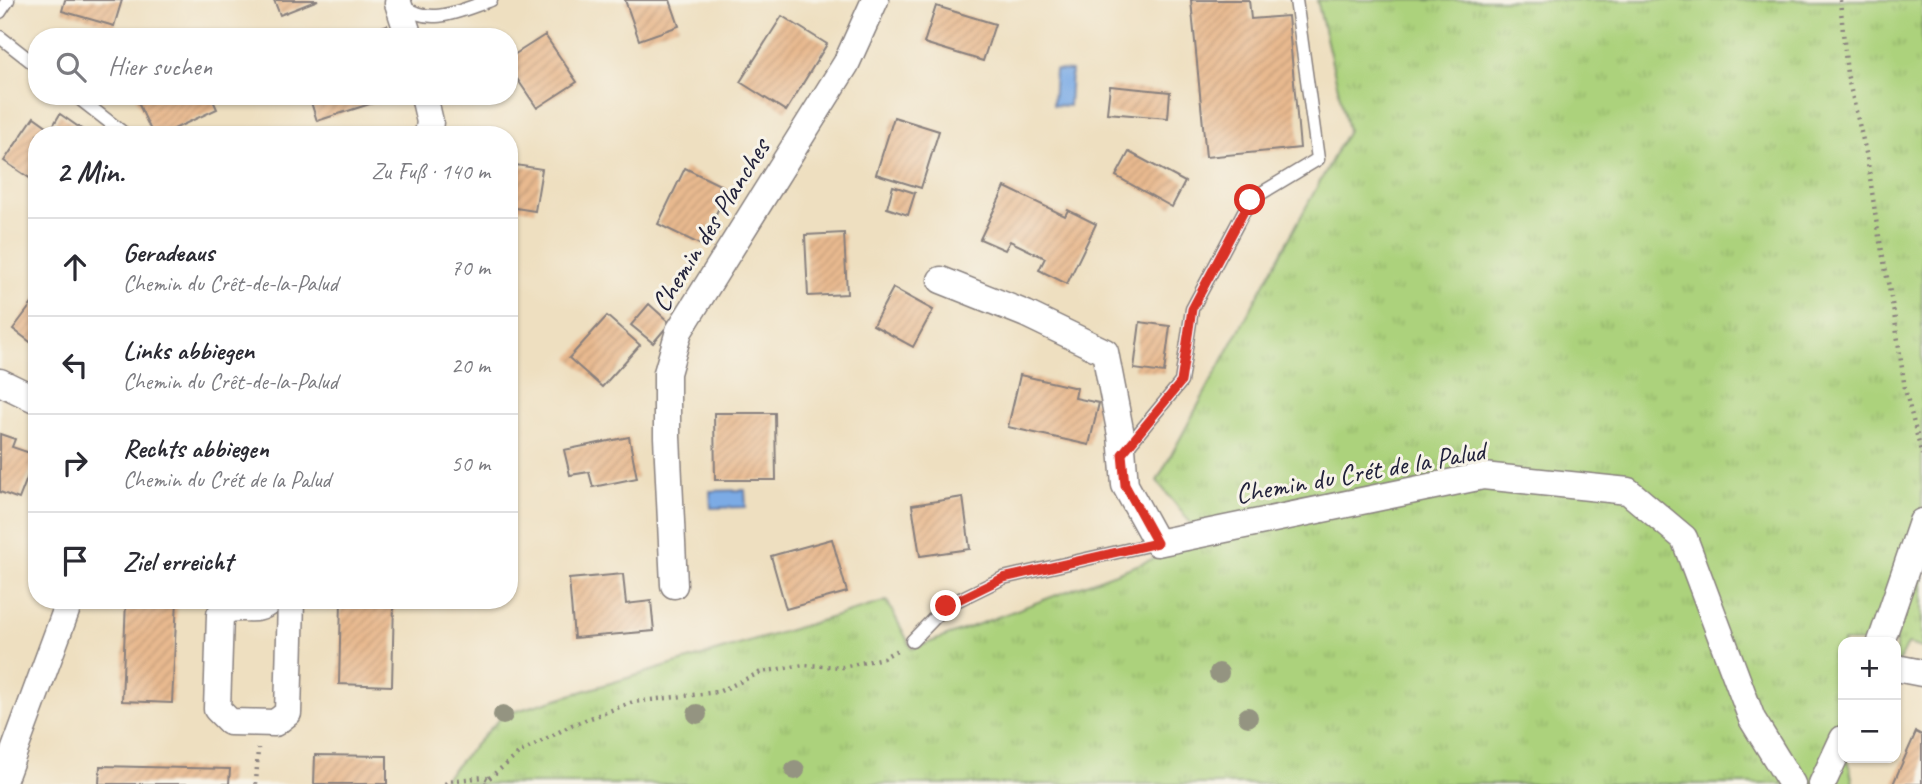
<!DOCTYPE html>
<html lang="de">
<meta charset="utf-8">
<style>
body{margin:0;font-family:Caveat,sans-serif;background:#f7f7f7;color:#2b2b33}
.controls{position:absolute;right:21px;bottom:21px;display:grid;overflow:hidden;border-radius:14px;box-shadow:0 2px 5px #0004}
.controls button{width:63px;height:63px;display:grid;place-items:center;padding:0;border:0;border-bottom:2px solid #e1e1e2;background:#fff;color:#2b2b33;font:35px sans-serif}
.stop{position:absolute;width:21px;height:21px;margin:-16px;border:5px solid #d93025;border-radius:50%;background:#fff}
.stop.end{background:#d93025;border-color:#fff;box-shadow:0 2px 7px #0008}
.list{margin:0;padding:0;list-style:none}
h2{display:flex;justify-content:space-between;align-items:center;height:91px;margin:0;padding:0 28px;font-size:30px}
h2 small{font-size:23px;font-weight:400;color:#7c7c81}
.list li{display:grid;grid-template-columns:46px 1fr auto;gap:21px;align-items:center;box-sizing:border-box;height:98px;padding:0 28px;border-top:2px solid #e1e1e2}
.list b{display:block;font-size:26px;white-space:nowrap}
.list p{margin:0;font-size:23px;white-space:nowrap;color:#7c7c81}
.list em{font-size:23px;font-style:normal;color:#7c7c81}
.icon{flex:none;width:38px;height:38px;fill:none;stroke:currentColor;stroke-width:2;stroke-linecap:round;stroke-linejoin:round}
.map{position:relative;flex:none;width:1922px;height:784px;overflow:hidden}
.search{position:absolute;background:#fff;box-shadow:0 2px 5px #0004;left:28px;top:28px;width:490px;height:77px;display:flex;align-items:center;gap:18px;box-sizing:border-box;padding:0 24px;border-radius:28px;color:#7c7c81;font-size:26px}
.panel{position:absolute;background:#fff;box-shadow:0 2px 5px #0004;left:28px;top:126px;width:490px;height:483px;border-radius:28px}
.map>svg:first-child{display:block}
.grass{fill:url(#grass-tufts);stroke:#677a5c;stroke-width:2}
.water{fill:#7babe5;stroke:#4e6690;stroke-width:2}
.building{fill:url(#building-hatch)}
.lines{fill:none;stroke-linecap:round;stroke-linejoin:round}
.service-casing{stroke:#88807e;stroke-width:15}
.minor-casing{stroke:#88807e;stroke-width:29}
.path{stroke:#88807e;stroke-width:4.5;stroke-dasharray:2 5;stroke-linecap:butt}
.service{stroke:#fff;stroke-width:12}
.minor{stroke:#fff;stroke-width:26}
.tree{fill:#949481}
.route{stroke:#d93025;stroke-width:9}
.labels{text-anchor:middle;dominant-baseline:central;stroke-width:6;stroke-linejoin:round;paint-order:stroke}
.street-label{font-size:28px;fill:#22223b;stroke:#f7f3e8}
</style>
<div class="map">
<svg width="1922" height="784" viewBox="0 0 1922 784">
<defs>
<pattern id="grass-tufts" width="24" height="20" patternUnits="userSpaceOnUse" patternTransform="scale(1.75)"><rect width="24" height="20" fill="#acd27c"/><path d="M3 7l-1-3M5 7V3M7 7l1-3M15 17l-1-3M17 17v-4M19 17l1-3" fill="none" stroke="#94b46c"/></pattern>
<pattern id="building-hatch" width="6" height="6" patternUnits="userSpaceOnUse" patternTransform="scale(1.75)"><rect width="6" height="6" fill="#e8b98f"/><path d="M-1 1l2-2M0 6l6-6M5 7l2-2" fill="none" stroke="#c79f7c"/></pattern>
</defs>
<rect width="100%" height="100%" fill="#f7f3e8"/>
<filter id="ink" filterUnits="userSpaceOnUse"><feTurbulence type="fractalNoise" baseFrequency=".0143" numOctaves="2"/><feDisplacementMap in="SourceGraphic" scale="14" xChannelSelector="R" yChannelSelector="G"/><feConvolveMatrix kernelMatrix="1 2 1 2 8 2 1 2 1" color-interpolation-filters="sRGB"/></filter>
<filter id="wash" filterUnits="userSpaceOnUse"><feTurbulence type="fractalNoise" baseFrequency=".00686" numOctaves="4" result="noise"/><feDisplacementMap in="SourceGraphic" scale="28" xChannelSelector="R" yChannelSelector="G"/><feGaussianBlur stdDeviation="1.57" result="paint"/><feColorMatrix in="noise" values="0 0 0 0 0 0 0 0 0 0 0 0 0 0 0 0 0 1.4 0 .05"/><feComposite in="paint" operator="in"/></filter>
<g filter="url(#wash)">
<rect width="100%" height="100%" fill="#eedfc0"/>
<path class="grass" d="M1317 0H1922V648L1908 644 1896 667V642H1843V758H1848L1853 784H439L503 715 887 601 912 649 1204 540 1157 481 1348 130Z"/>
<g class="water">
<path d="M1055 70 1071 71 1069 106 1053 105Z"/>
<path d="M745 490 746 507 711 508 710 491Z"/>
</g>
<g id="blocks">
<g class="building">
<path d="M65 0H122L114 26 62 11Z"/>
<path d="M274 0H318L280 15Z"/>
<path d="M625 0H670L679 26 639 40Z"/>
<path d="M1191 0H1249L1251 19 1288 16 1300 148 1206 157Z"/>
<path d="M936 6 995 24 983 61 924 43Z"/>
<path d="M782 16 827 44 786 111 740 82Z"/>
<path d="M387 25 392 37H366L365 33Z"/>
<path d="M545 35 577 82 537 108 509 67V58Z"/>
<path d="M1110 86 1170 92 1168 118 1107 113Z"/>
<path d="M135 96H211L217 109 161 135H153Z"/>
<path d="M309 96H381L382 100 317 121Z"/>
<path d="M60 114 90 135H37V183L4 161 34 117 51 129Z"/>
<path d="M894 117 939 131 921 188 876 174Z"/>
<path d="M1129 152 1185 182 1172 207 1116 176Z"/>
<path d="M509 164 542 169 535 211 509 207Z"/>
<path d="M685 168 728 189 701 245 658 224Z"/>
<path d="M893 186 915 193 908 215 887 208Z"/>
<path d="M1005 187 1065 216 1068 210 1096 224 1067 284 1039 270 1045 258 1010 241 1005 250 980 239Z"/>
<path d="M844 233 847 294 808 296 805 235Z"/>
<path d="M893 288 933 310 913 347 873 325Z"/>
<path d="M37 297V347L13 329Z"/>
<path d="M649 304 670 323 653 343 631 325Z"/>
<path d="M607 316 640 345 602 387 569 358Z"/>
<path d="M1140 322 1170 326 1164 373 1134 369Z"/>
<path d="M1020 375 1077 388 1075 398 1099 403 1089 445 1008 427Z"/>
<path d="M714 413H775L776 480H715Z"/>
<path d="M0 434 15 439 12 447 36 455 19 499 0 492Z"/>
<path d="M629 437 637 478 593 487 589 472 570 475 564 450Z"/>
<path d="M963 497 970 549 920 556 912 505Z"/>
<path d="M832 539 847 592 786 609 771 556Z"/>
<path d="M623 574 626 604 651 601 654 631 574 638 569 579Z"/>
<path d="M126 600H177L172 703 122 701Z"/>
<path d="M341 600H394L392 686 339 684Z"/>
<path d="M1916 732 1922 735V784H1893Z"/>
<path d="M315 755 387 756V784H314Z"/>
<path d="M100 766 230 769 229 784H99Z"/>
</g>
</g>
</g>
<g filter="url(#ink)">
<use href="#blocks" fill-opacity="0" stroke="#88807e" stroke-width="2"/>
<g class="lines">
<defs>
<g id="service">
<path d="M403 6C431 27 461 10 491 0"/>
<path d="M0 12 8 0"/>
<path d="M0 37 37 66"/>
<path d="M76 96 126 135"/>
<path d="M1124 451 1181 382 1192 309 1250 200 1318 159 1296 0"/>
<path d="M912 641 946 606 1003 578 1157 543"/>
</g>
<g id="minor">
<path d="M398 3 409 37"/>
<path d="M424 96 430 122 428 135"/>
<path d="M941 280 1026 314 1105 352 1121 435 1125 485 1157 543 1483 476 1628 491 1684 538 1752 719 1792 784"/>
<path d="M0 382 37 400"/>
<path d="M674 585 667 437V373L679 331 846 64 875 0"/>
<path d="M271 600C257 614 245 605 231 609 227 610 224 613 220 615L217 709 230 722 275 723 288 713 291 600"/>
<path d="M1881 642 1922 522"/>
<path d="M1896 668 1922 673"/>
<path d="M2 784 70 600"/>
<path d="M1822 784 1843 739"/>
</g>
</defs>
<use href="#service" class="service-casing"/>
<use href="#minor" class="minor-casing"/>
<g class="path">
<path d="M1840 0 1847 74 1867 157 1877 226 1894 313 1905 389 1922 455"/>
<path d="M256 784 258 748"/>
<path d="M445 784 449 781 484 777 488 779"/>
<path d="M486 784 488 779 521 752 572 725 633 702 718 692 761 672 804 665 843 667 883 658 897 650"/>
</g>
<use href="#service" class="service"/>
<use href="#minor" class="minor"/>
</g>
<g class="tree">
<circle cx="1219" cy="673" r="10"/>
<circle cx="697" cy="714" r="10"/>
<circle cx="503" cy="715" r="10"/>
<circle cx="1248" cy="717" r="10"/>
<circle cx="795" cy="770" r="10"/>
</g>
</g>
<g class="lines" filter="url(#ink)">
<path class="route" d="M946 606 1003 578 1157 543 1125 485 1122 454 1181 382 1192 309 1250 200"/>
</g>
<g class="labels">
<g class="street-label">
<text transform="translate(710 225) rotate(-58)">Chemin des Planches</text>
<text transform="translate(1360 472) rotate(-10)">Chemin du Crét de la Palud</text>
</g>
</g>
</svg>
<div class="controls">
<button>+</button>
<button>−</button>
</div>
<div class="stop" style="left:1250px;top:200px"></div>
<div class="stop end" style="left:946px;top:606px"></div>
<div class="search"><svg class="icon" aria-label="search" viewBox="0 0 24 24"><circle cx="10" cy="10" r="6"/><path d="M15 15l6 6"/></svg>Hier suchen</div>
<section class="panel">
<h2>2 Min.<small>Zu Fuß · 140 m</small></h2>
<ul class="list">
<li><svg class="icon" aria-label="ahead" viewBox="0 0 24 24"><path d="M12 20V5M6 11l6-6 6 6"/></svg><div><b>Geradeaus</b><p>Chemin du Crêt-de-la-Palud</p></div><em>70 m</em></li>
<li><svg class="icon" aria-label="left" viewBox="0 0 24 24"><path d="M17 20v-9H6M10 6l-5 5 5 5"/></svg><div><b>Links abbiegen</b><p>Chemin du Crêt-de-la-Palud</p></div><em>20 m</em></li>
<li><svg class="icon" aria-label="right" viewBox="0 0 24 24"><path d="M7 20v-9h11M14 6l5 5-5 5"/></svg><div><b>Rechts abbiegen</b><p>Chemin du Crét de la Palud</p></div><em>50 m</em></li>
<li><svg class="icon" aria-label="arrive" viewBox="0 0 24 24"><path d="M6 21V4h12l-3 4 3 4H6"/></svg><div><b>Ziel erreicht</b></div></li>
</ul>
</section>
</div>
